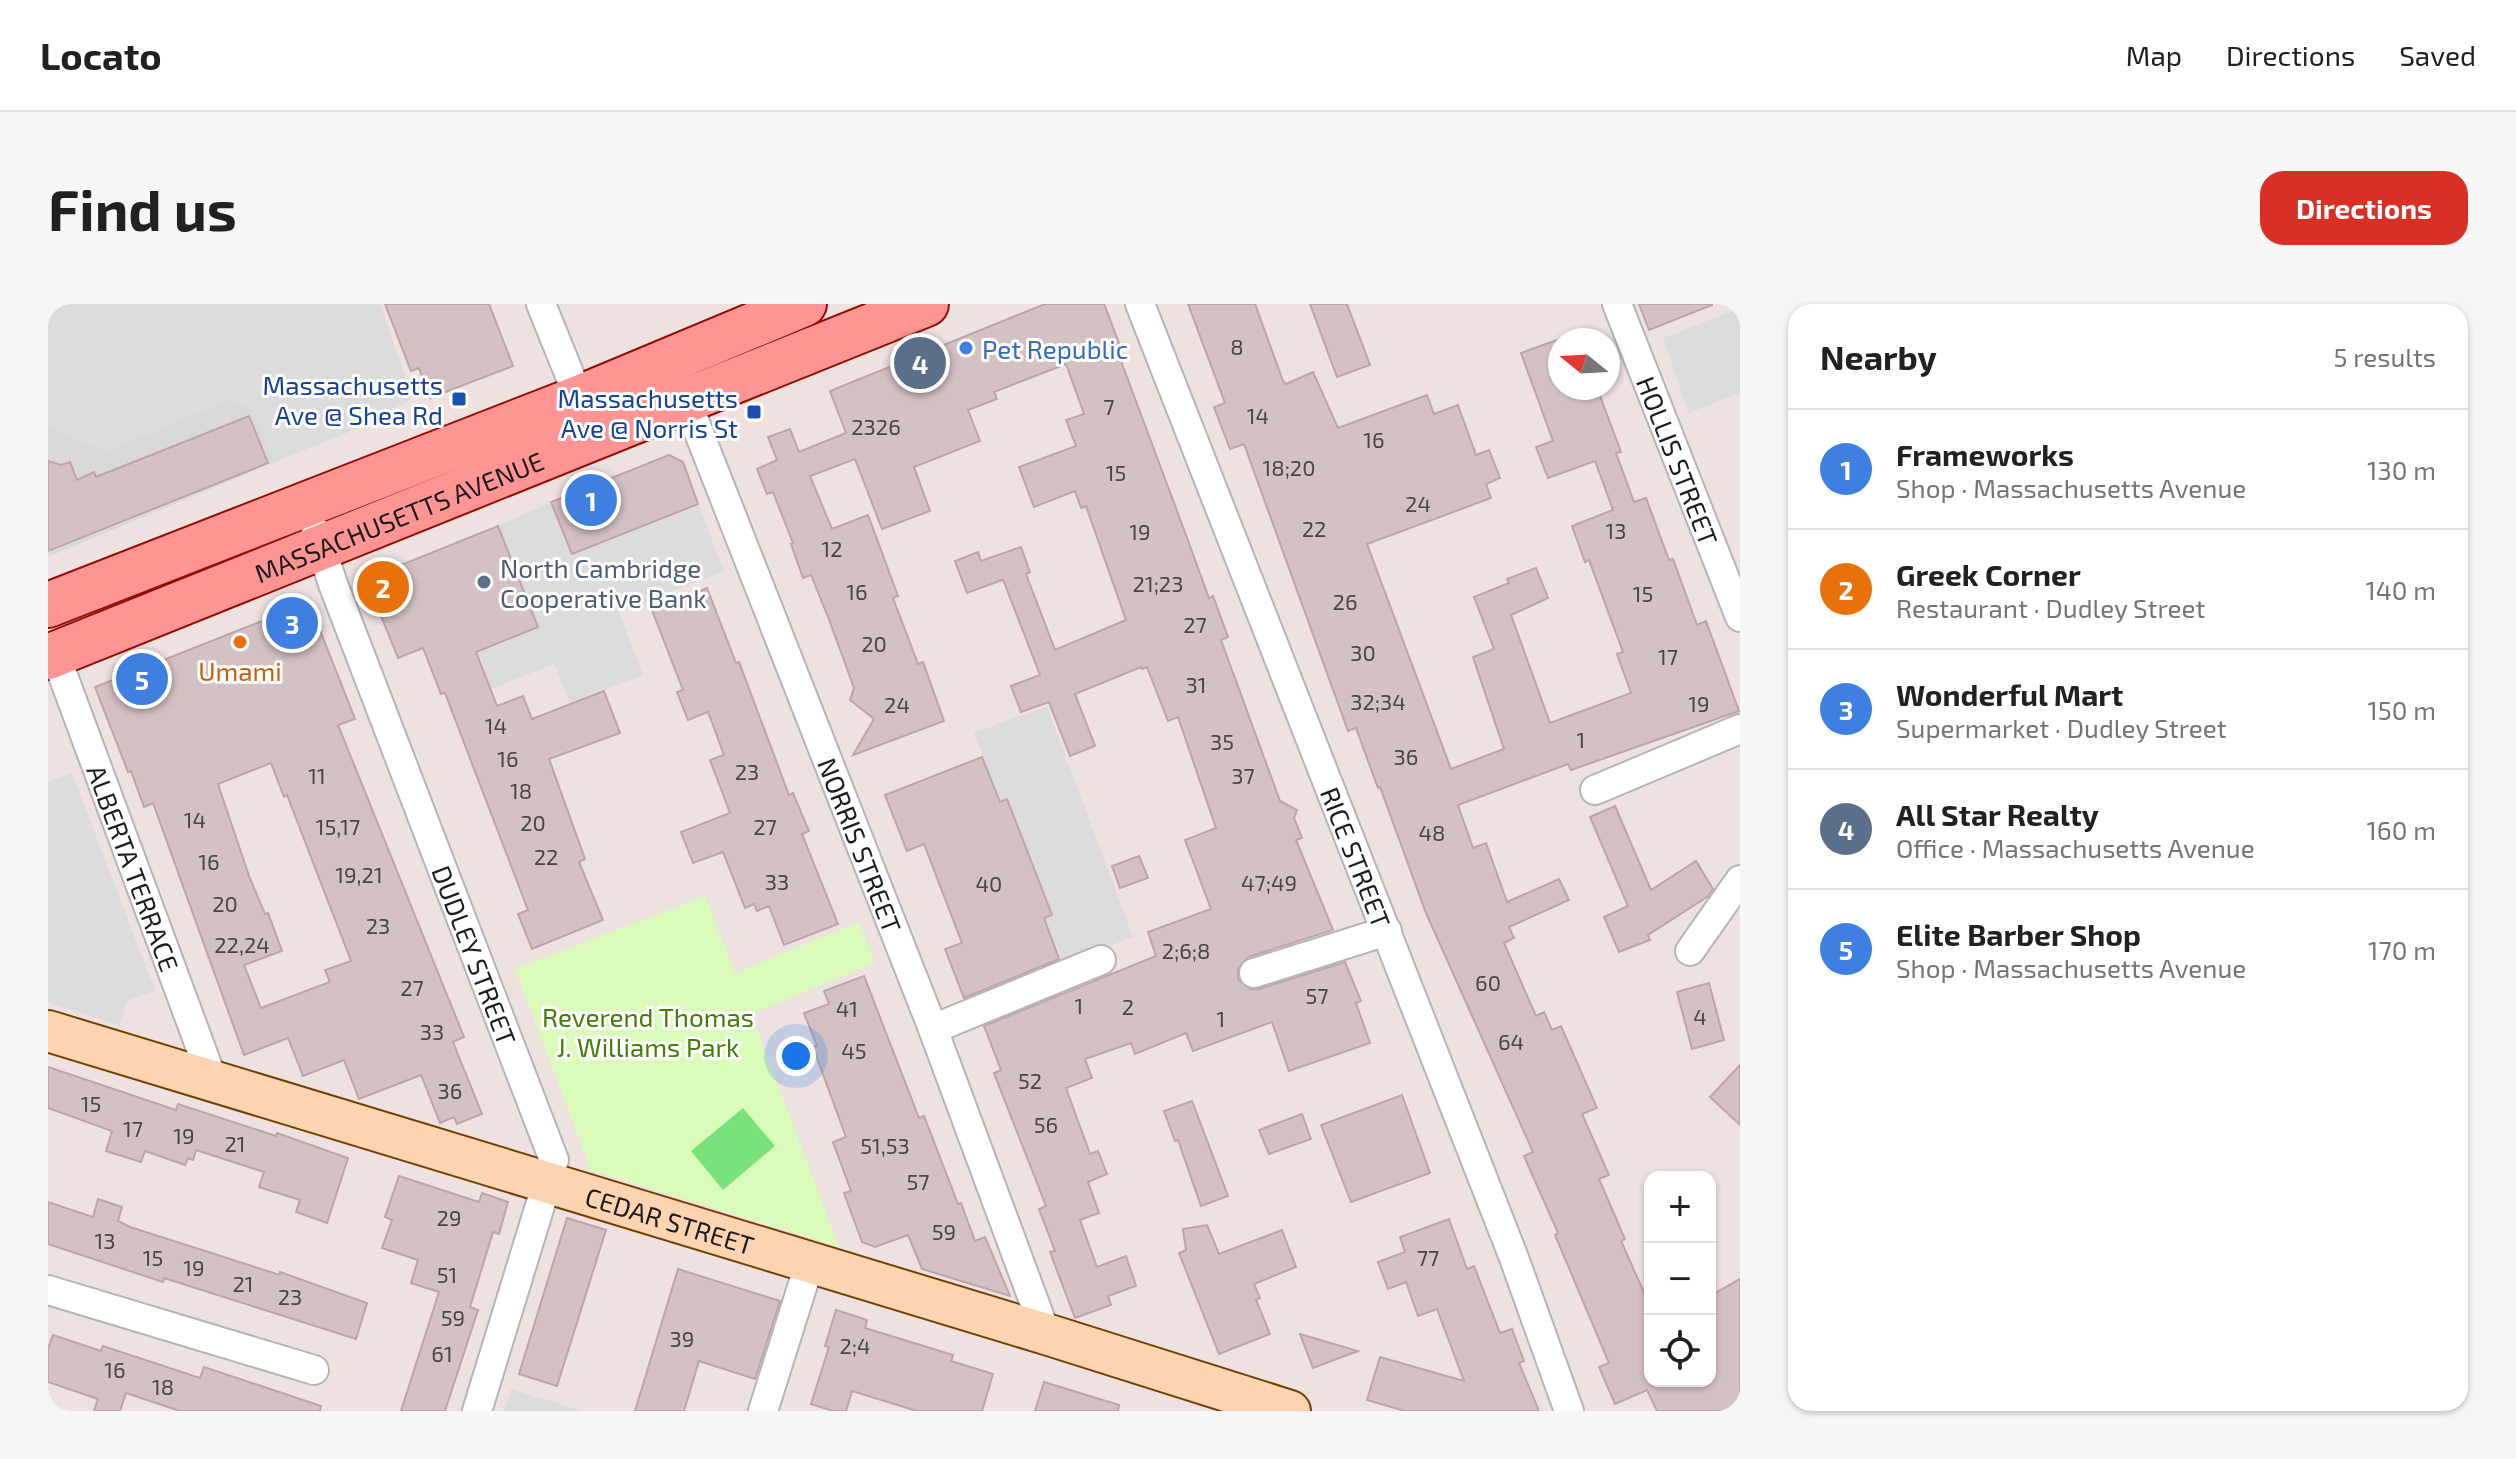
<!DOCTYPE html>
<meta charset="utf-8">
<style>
body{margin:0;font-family:"Exo 2",sans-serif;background:#f6f6f6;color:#202124}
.controls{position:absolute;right:24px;bottom:24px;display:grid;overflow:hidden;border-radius:16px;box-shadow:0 2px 6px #0004}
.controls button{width:72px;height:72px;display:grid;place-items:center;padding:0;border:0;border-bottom:2px solid #e0e0e0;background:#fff;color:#202124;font:40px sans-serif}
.compass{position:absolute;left:1500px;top:24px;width:72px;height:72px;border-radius:50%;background:#fff;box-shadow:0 2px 6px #0004;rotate:288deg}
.you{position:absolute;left:748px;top:752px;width:28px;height:28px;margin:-20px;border:6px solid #fff;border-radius:50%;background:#1a73e8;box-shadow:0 0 0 12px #1a73e833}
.badge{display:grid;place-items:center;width:52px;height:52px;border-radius:50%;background:#d93025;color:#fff;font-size:26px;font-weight:700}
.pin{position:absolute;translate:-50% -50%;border:4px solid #fff;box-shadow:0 2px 8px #0006}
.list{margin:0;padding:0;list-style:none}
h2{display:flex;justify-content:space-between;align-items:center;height:104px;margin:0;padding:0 32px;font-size:34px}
h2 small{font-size:26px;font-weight:400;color:#757577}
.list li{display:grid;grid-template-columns:52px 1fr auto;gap:24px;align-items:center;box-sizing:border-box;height:120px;padding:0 32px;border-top:2px solid #e0e0e0}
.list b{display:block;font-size:30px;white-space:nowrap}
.list p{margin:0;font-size:26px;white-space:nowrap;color:#757577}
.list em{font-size:26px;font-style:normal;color:#757577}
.icon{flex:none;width:44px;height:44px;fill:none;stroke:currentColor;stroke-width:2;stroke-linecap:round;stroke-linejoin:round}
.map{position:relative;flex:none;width:1692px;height:1107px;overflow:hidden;border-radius:24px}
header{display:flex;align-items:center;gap:48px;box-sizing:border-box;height:112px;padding:0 40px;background:#fff;border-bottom:2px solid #e0e0e0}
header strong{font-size:38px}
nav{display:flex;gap:44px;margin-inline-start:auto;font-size:28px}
.intro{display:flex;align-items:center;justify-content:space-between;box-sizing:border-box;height:192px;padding:0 48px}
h1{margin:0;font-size:56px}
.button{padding:20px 36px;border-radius:24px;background:#d93025;color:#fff;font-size:28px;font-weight:700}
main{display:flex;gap:48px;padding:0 48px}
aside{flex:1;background:#fff;border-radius:24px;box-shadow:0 2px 6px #0004}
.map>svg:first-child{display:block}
.residential{fill:#dad9d9}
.park{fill:#dafbba}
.pitch{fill:#7ae17f}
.parking{fill:#dcdcdc}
.building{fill:#d4c1c4;stroke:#c0a3a6;stroke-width:2;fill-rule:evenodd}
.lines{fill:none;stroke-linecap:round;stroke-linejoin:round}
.street-casing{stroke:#b5b5b5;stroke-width:32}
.secondary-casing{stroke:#753f00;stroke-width:44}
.primary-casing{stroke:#930e00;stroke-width:48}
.street{stroke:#fff;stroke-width:28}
.secondary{stroke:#fcd4b1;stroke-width:40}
.primary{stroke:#ff9495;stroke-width:44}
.shop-dot{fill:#3f7fe0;stroke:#fff;stroke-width:3}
.transit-dot{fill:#1a4fb4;stroke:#fff;stroke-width:3}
.service-dot{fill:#5c6f8a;stroke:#fff;stroke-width:3}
.food-dot{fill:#e8710a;stroke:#fff;stroke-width:3}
.labels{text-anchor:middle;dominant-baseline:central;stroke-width:6;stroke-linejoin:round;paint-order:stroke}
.number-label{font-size:22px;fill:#4a4546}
.shop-label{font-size:26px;fill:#366cbe;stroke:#fff;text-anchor:start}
.transit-label{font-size:26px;fill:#164399;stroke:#fff;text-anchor:end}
.street-label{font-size:26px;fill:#1c1c1c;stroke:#fff}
.service-label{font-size:26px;fill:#4e5e75;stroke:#fff;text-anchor:start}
.food-label{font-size:26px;fill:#c56008;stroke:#fff}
.park-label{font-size:26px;fill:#417d07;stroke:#fff}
</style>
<header>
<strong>Locato</strong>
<nav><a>Map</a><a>Directions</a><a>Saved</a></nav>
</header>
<div class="intro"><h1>Find us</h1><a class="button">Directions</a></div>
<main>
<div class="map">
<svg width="1692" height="1107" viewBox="0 0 1692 1107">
<rect width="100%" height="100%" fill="#eee2e1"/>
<path class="residential" d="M180 96 203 104 227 158 0 253V122L57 147Z"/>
<path class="park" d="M657 592 687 669 811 618 827 659 703 710 791 943 543 866 467 665Z"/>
<path class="pitch" d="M695 804 727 842 675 886 643 847Z"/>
<g class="parking">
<path d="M0 0H332L365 95 341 107 343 111 227 158 203 104 180 96 57 147 0 122Z"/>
<path d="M1692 4V89L1640 109 1615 34Z"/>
<path d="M503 198 525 249 650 200 676 267 571 308 595 371 522 399 506 360 443 385 428 348 450 222Z"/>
<path d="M999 402 1085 633 1014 661 996 614 1004 610 959 496 952 498 926 429Z"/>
<path d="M24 469 107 687 79 697 72 721 0 699V478Z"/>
<path d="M463 1085 535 1107H456Z"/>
</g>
<g class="building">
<path d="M337 0H441L465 62 382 94 371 64 363 67Z"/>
<path d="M997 0H1056L1071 39 1067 41 1138 231 1161 294 1165 292 1180 333 1173 336 1232 497 1249 506 1246 514 1254 534 1248 536 1285 626 1200 653 1190 665V675L1202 685H1211L1297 658 1313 697 1308 699 1322 739 1241 767 1224 718 1145 747 1138 729 1087 750 1083 739 1037 755 1044 774 1018 784 1042 850 1050 847 1059 870 1040 878 1051 909 1032 916 1049 963 1078 952 1088 982 1060 992 1063 1001 1027 1014 1002 948 1007 947 991 905 998 902 946 769 953 766 936 722 1108 652 1100 628 1163 605 1137 536 1168 524 1130 413 1120 417 1099 363 1094 365 1093 363 1027 390 1047 442 1022 452 1001 398 973 408 963 382 992 371 956 278 954 276 919 289 907 257 930 248 933 257 973 243 982 268 978 270 1007 346 1078 316 1038 202 1033 204 1027 187 986 203 971 163 1028 142 1018 116 1036 110 1018 60 946 88 949 95 920 106 932 137 866 163 882 207 834 225 807 155 762 172 784 225 820 211 850 292 845 294 870 360 875 358 896 417 805 451 826 415 802 396 806 384 782 318 763 271 755 274 743 240 745 239 725 188 719 190 709 165 729 156 720 133 742 125 751 148 798 129 782 87Z"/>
<path d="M1140 0H1207L1235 77 1238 80 1265 68 1290 124 1379 91 1386 110 1410 101 1428 151 1441 146 1452 174 1438 180 1443 194 1319 240 1403 465 1456 445 1425 353 1446 345 1426 293 1461 279 1459 275 1488 264 1500 294 1463 311 1502 419 1583 389 1569 350 1575 348 1541 256 1537 258 1524 222 1565 206 1547 157 1500 174 1488 143 1505 137 1473 49 1512 35V84H1549L1573 148 1568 149 1586 198 1598 194 1621 256 1625 255 1649 321 1658 317 1691 407 1523 466 1520 460 1410 501 1425 544 1438 539 1459 598 1511 575 1521 596 1461 623 1466 634 1456 639 1488 712 1496 708 1504 726 1513 722 1549 804 1534 810 1561 871 1551 875 1577 935 1573 937 1602 1002V1077H1662V992L1692 975V1107H1609L1599 1086 1567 1100 1551 1063 1561 1059 1507 931 1510 929 1476 852 1485 848 1378 609 1332 483 1330 484 1308 424 1300 427 1196 140 1182 145 1166 103 1177 99Z"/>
<path d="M1262 0H1299L1322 61 1289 73Z"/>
<path d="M1591 0H1664V1L1601 26Z"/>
<path d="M201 112 220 159 0 247V157L13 161 22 158 29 176 46 168 48 173Z"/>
<path d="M621 151 635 158 650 200 524 250 503 198Z"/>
<path d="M450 222 490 323 428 348 449 402 475 392 484 415 556 387 572 429 501 455 537 555 531 558 555 616 484 645 470 610 480 606 397 389 393 390 375 344 350 354 318 275Z"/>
<path d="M659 284 688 359 691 358 741 491 745 489 761 527 754 530 790 620 736 641 721 602 709 607 706 600 697 604 675 548 645 559 633 528 682 509 662 456 676 451 660 408 640 416 629 388 635 386 604 306Z"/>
<path d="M252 302 264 306 307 415 290 421 416 733 405 738 434 810 409 820 406 813 392 819 373 771 311 795 296 756 255 772 240 734 196 751 105 499 96 503 83 467 80 468 47 383ZM223 459 236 493 239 491 303 657 277 666 282 678 213 704 196 661 234 647 220 609 217 610 201 572 170 480Z"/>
<path d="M934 453 952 498 959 495 1004 611 996 614 1011 655 916 694 897 645 914 639 876 540 859 547 837 491Z"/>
<path d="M1567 502 1603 586 1648 557 1665 585 1659 593 1600 631 1602 636 1571 648 1556 613 1580 602 1542 513Z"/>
<path d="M1091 552 1100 574 1072 584 1064 562Z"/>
<path d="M816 672 871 814 876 812 910 900 913 899 927 937 937 933 962 992 874 965 860 931 827 943 814 938 796 889 803 887 785 838 798 833 765 743 769 742 756 709 781 700 776 687Z"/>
<path d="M1661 679 1676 736 1644 745 1629 688Z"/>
<path d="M1692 761V821L1662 793Z"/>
<path d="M0 763 128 806 130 800 228 832 229 829 300 854 279 919 248 908 252 896 211 883 216 868 148 846 145 856 140 854 137 861 97 847 93 858 58 847 64 827 0 804Z"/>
<path d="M1354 791 1382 869 1303 898 1273 821Z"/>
<path d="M1144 797 1180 892 1153 902 1130 836 1127 837 1116 807Z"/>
<path d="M1254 810 1263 835 1221 850 1211 826Z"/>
<path d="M351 872 431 898 434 889 460 898 451 930 445 928 422 1003 430 1006 397 1107H353L391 988 363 979 370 956 334 944 344 916 337 913Z"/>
<path d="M50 895 74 903 70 917 82 923 232 971V968L319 999 308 1035 116 974 115 978 0 940V898L45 913Z"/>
<path d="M519 914 558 926 509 1082 471 1070Z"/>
<path d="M1401 915 1419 965 1426 962 1452 1029 1464 1025 1476 1057 1471 1059 1491 1107H1357L1319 1096 1332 1053 1416 1077 1389 1005 1370 1012 1358 978 1340 985 1330 958 1357 948 1352 933Z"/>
<path d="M1159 921 1171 950 1234 926 1248 963 1206 980 1212 994 1208 996 1222 1030 1171 1050 1131 949 1138 946 1135 925Z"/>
<path d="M630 965 732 997 707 1075 651 1057 636 1107H587Z"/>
<path d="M788 1006 819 1016 817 1024 905 1051 903 1057 945 1070 934 1107H869L804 1087 798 1107H785L763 1100 781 1043 777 1042Z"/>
<path d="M1252 1030 1310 1047 1265 1064Z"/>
<path d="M5 1031 53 1047 55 1042 152 1074 156 1063 273 1102 272 1107H132L78 1089 72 1107H46L50 1095 0 1078V1045Z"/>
<path d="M996 1078 1071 1101 1070 1107H987Z"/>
</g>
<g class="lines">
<defs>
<g id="street">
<path d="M493 0 531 94"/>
<path id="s1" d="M1092 0 1466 954 1521 1107"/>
<path id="s2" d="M1569 0 1692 313"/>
<path id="s3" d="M633 83 885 725 998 1030"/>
<path id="s4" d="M268 228 285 280 506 856 429 1107"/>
<path id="s5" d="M7 350 165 777"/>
<path d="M1547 486 1692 425"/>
<path d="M1642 647 1692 576"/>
<path d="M1206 669 1339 627"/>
<path d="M885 725 1053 656"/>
<path d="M0 986 266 1066"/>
<path d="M715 1107 762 958"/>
</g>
<g id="secondary">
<path id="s6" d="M0 727 998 1030 1242 1107"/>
</g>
<g id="primary">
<path d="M0 301 531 94 756 0"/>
<path id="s7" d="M0 353 878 0"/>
</g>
</defs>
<use href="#street" class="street-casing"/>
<use href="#secondary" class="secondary-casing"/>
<use href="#primary" class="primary-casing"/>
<use href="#street" class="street"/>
<use href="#secondary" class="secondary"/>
<use href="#primary" class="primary"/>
</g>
<circle class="shop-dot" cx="918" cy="44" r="8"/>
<g class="transit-dot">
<rect x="403" y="87" width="16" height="16" rx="4"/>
<rect x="698" y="100" width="16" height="16" rx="4"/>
</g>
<circle class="service-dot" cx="436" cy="278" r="8"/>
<circle class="food-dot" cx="192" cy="338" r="8"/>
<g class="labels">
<g class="number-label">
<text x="1189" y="42">8</text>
<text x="1061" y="102">7</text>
<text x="1210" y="111">14</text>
<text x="828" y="122">2326</text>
<text x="1326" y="135">16</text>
<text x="1241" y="163">18;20</text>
<text x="1068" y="168">15</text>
<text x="1370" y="199">24</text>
<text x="1266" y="224">22</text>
<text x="1568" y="226">13</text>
<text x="1092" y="227">19</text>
<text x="784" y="244">12</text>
<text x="1110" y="279">21;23</text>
<text x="809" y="287">16</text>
<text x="1595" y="289">15</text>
<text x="1297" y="297">26</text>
<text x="1147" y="320">27</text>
<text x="826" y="339">20</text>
<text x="1315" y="348">30</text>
<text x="1620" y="352">17</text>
<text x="1148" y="380">31</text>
<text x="1330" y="397">32;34</text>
<text x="1651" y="399">19</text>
<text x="849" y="400">24</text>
<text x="448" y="421">14</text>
<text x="1533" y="435">1</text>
<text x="1174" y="437">35</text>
<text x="1358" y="452">36</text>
<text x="460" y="454">16</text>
<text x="699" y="467">23</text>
<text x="269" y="471">11</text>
<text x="1195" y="471">37</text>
<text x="473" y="486">18</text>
<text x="147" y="515">14</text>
<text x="485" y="518">20</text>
<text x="290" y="522">15,17</text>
<text x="717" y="522">27</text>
<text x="1384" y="528">48</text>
<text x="498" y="552">22</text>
<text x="161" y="557">16</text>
<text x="311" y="570">19,21</text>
<text x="729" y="577">33</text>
<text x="1221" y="578">47;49</text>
<text x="941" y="579">40</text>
<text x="177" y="599">20</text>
<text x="330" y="621">23</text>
<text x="194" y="640">22,24</text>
<text x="1138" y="646">2;6;8</text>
<text x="1440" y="678">60</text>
<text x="364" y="683">27</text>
<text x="1269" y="691">57</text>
<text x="1031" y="701">1</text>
<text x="1080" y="702">2</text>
<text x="799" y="704">41</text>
<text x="1652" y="712">4</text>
<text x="1173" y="714">1</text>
<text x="384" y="727">33</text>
<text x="1463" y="737">64</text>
<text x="806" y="746">45</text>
<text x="982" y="776">52</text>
<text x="402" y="786">36</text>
<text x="43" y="799">15</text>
<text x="998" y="820">56</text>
<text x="85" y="824">17</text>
<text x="136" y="831">19</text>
<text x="187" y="839">21</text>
<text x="837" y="841">51,53</text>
<text x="870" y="877">57</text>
<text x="401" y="913">29</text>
<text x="896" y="927">59</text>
<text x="57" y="936">13</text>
<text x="105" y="953">15</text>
<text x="1380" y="953">77</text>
<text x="146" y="963">19</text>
<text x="399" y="970">51</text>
<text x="195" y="979">21</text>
<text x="242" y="992">23</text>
<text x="405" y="1013">59</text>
<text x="634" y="1034">39</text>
<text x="807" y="1041">2;4</text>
<text x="394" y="1049">61</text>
<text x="67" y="1065">16</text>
<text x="115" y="1082">18</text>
</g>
<g class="shop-label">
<text x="934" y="44">Pet Republic</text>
</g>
<g class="transit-label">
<text x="395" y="80">Massachusetts<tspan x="395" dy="30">Ave @ Shea Rd</tspan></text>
<text x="690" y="93">Massachusetts<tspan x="690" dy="30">Ave @ Norris St</tspan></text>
</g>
<g class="street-label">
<text stroke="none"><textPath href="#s2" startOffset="168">HOLLIS STREET</textPath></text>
<text stroke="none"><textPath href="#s7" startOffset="378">MASSACHUSETTS AVENUE</textPath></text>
<text stroke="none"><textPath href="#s3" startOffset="492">NORRIS STREET</textPath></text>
<text stroke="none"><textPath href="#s1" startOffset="594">RICE STREET</textPath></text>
<text stroke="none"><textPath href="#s5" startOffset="228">ALBERTA TERRACE</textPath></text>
<text stroke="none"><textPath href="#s4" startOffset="452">DUDLEY STREET</textPath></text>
<text stroke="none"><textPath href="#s6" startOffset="650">CEDAR STREET</textPath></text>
</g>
<g class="service-label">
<text x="452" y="263">North Cambridge<tspan x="452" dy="30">Cooperative Bank</tspan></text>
</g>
<g class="food-label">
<text x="192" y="366">Umami</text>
</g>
<g class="park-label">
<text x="600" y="712">Reverend Thomas<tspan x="600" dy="30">J. Williams Park</tspan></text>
</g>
</g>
</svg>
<div class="controls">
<button>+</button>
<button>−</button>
<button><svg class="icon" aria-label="locate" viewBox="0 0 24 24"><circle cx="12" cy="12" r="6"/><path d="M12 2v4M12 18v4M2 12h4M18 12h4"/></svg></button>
</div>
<svg class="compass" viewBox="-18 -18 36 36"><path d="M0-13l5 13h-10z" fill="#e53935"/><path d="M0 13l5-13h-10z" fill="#757577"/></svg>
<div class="you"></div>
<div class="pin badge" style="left:543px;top:196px;background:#3f7fe0">1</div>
<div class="pin badge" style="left:335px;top:283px;background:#e8710a">2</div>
<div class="pin badge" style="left:244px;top:319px;background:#3f7fe0">3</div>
<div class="pin badge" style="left:872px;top:59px;background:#5c6f8a">4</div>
<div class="pin badge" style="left:94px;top:375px;background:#3f7fe0">5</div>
</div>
<aside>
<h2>Nearby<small>5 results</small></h2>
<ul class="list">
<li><span class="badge" style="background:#3f7fe0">1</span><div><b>Frameworks</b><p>Shop · Massachusetts Avenue</p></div><em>130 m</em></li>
<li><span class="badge" style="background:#e8710a">2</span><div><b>Greek Corner</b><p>Restaurant · Dudley Street</p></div><em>140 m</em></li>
<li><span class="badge" style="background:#3f7fe0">3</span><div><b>Wonderful Mart</b><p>Supermarket · Dudley Street</p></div><em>150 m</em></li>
<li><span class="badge" style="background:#5c6f8a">4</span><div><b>All Star Realty</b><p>Office · Massachusetts Avenue</p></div><em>160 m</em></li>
<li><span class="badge" style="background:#3f7fe0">5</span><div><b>Elite Barber Shop</b><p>Shop · Massachusetts Avenue</p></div><em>170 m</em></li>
</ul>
</aside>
</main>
